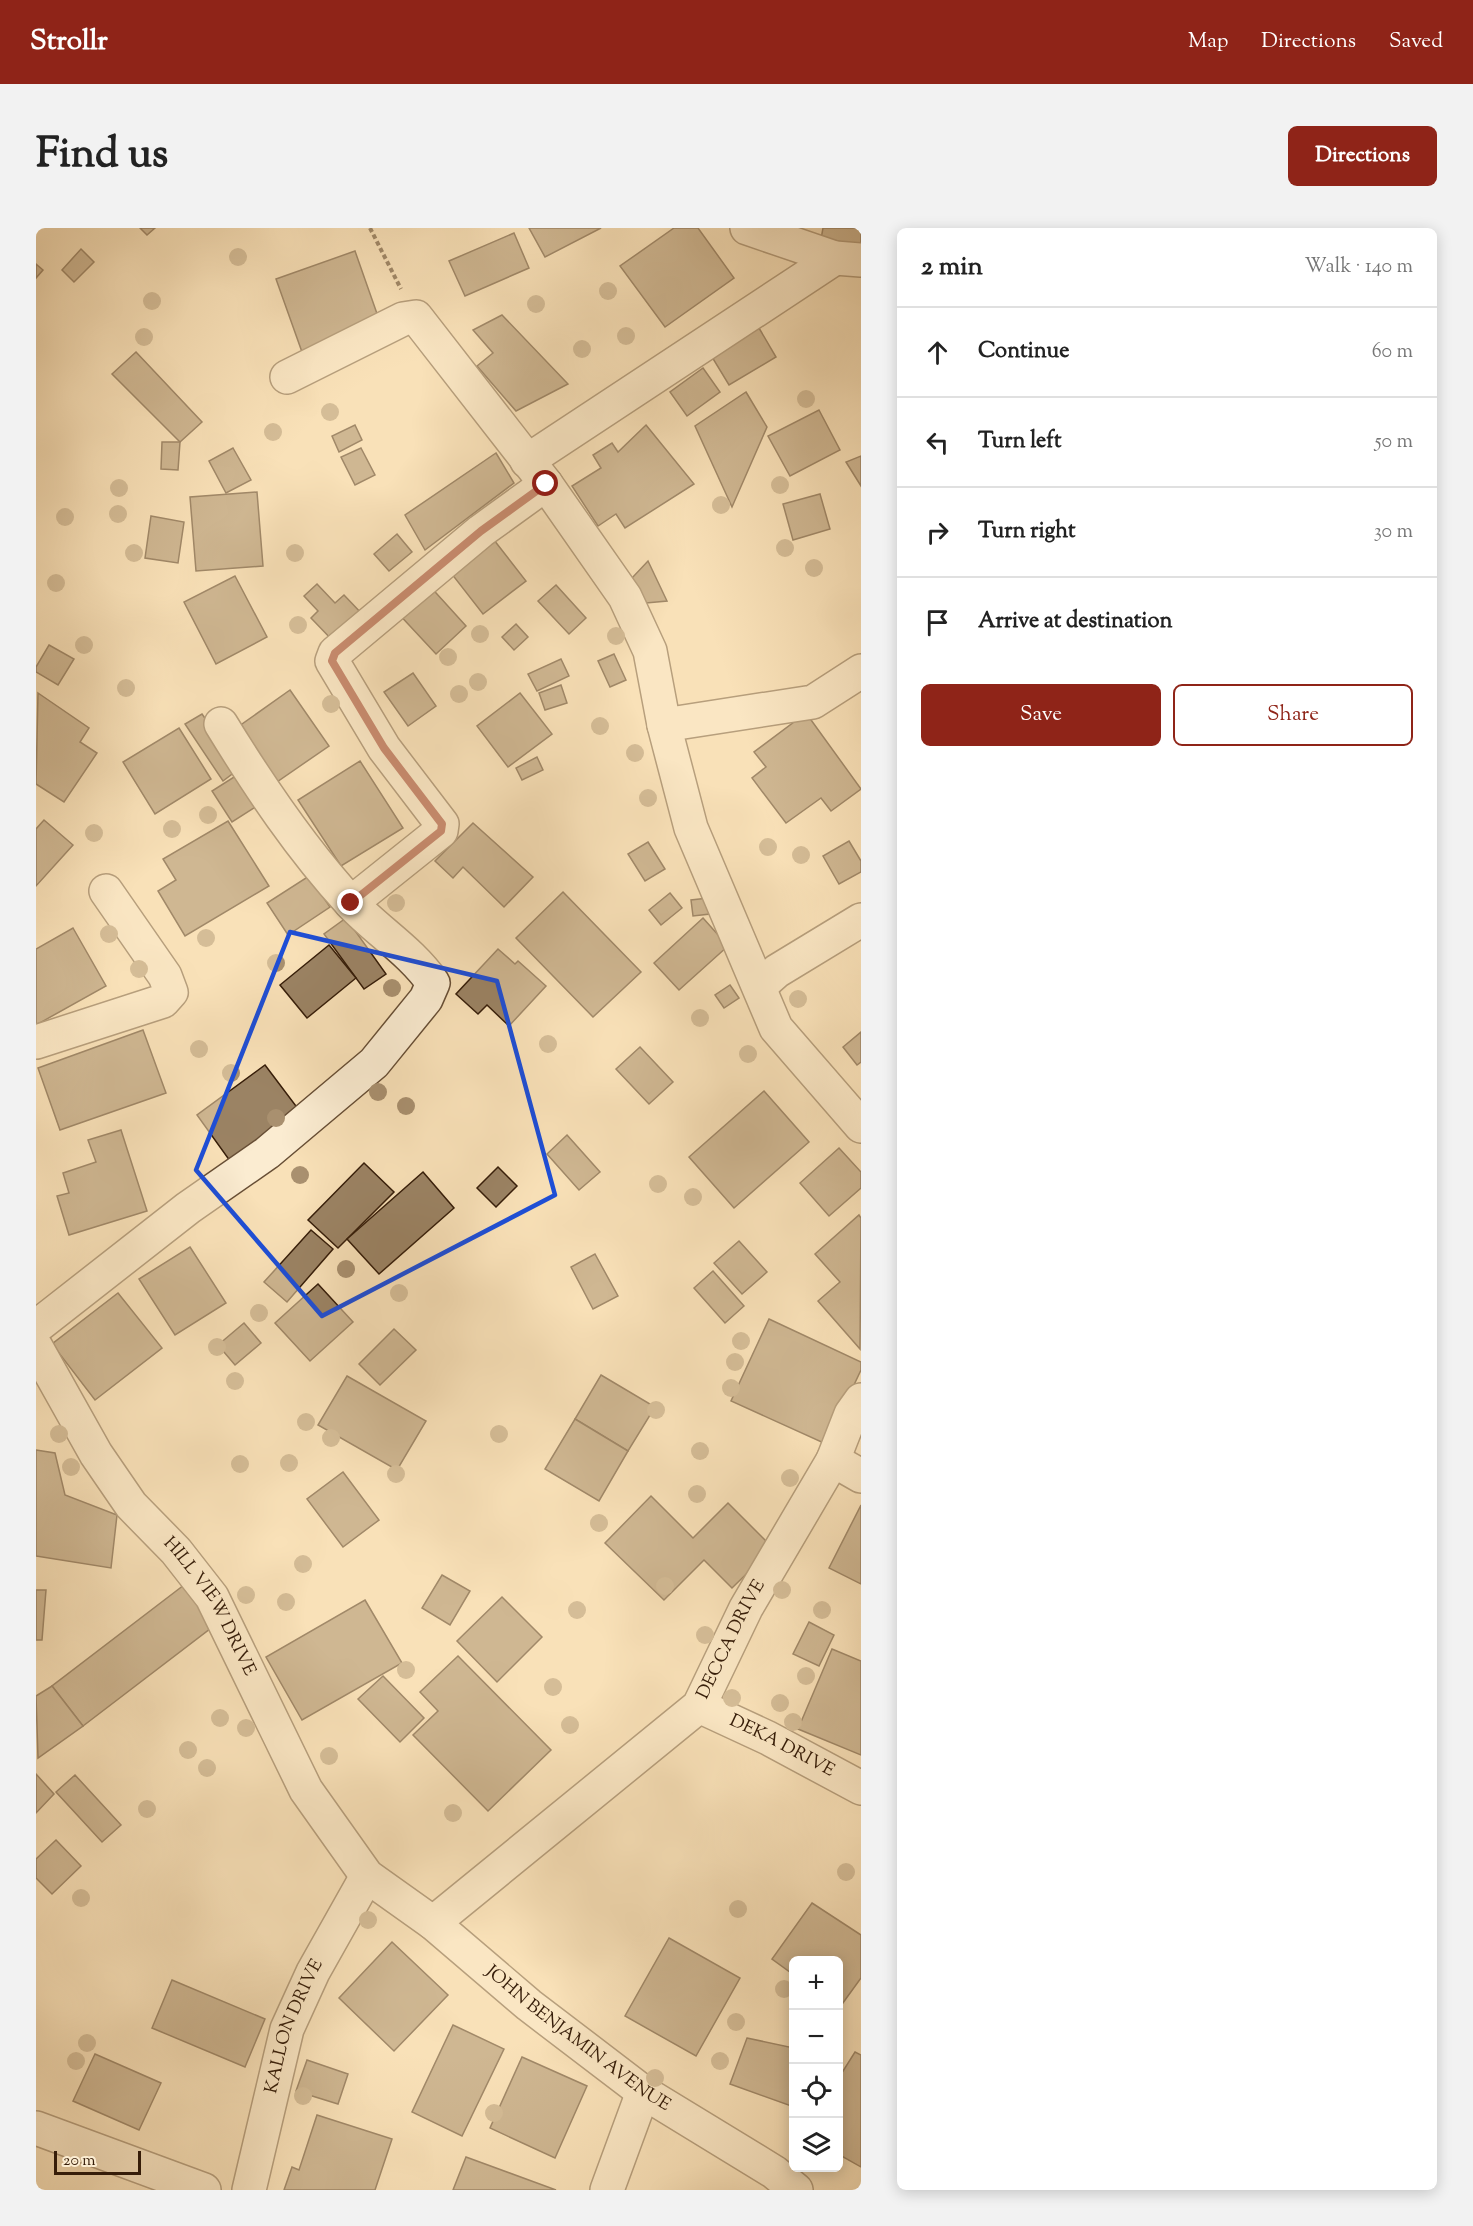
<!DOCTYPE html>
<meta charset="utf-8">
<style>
body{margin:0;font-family:"Sorts Mill Goudy",serif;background:#f2f2f2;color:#222}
.controls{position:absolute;right:18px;bottom:18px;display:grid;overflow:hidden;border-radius:9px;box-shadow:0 3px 15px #0003}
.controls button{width:54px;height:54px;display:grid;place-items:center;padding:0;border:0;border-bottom:2px solid #e0e0e0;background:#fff;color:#222;font:30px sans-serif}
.scale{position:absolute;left:18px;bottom:15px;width:87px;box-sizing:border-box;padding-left:6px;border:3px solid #361d09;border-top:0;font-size:16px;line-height:21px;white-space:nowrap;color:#361d09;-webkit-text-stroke:4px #fbecd1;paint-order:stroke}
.stop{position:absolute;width:18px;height:18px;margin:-14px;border:4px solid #8f2418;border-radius:50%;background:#fff}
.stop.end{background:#8f2418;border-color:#fff;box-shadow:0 2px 6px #0008}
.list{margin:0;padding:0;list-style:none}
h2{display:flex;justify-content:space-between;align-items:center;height:78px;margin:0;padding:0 24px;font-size:26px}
h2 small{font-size:20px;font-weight:400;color:#767676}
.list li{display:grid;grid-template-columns:39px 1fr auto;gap:18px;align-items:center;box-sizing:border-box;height:90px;padding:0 24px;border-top:2px solid #e0e0e0}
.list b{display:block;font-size:22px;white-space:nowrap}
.list em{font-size:20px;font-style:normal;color:#767676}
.actions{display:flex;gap:12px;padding:18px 24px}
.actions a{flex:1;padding:14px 0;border:2px solid #8f2418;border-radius:9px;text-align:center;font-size:21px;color:#8f2418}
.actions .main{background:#8f2418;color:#fff}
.icon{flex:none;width:33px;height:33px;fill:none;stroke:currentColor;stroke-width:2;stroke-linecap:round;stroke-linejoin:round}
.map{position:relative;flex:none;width:825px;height:1962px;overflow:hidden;border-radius:9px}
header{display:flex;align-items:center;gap:36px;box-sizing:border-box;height:84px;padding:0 30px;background:#8f2418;color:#fff}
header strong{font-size:28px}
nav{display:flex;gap:33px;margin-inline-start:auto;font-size:21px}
.intro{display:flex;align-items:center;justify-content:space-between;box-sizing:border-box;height:144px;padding:0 36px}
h1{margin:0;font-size:42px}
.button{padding:15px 27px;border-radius:9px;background:#8f2418;color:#fff;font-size:21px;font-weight:700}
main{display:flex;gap:36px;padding:0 36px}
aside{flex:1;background:#fff;border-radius:9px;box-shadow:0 3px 15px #0003}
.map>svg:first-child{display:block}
.building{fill:#9b8364;stroke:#361d09;stroke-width:1.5}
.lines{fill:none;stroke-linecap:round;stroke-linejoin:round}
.minor-casing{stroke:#674e35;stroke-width:36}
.path{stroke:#361d09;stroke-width:4;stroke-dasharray:4.5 3;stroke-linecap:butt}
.minor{stroke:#fbecd1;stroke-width:33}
.tree{fill:#a9906f}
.route{stroke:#8f2418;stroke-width:8}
.marked{fill:none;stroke:#1d4ed8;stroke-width:4.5;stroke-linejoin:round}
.labels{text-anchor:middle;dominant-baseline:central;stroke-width:4.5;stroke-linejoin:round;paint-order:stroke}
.street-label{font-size:18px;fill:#361d09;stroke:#fbecd1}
</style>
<header>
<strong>Strollr</strong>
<nav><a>Map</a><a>Directions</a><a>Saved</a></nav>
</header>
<div class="intro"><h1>Find us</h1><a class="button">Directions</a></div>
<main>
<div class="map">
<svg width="825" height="1962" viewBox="0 0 825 1962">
<rect width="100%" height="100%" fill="#f9e1b8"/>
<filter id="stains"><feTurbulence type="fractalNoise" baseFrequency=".00333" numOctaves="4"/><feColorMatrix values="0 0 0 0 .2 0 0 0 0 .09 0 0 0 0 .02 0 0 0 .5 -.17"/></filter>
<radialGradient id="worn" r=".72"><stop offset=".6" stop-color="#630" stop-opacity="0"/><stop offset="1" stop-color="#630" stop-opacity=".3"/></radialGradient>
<g class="building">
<path d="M104 0H119L111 7Z"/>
<path d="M493 0H565L509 29Z"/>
<path d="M638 0H662L698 50 629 99 584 38Z"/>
<path d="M787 0H825V19L785 11Z"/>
<path d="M478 5 493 40 429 68 413 33Z"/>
<path d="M45 21 58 34 38 54 26 42Z"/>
<path d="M319 23 345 97 266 124 240 51Z"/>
<path d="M0 36 7 42 0 50Z"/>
<path d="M466 87 532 156 480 183 441 138 457 125 437 102Z"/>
<path d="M723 100 740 129 693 157 676 129Z"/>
<path d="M100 124 166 194 144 214 76 146Z"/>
<path d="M667 140 684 164 651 188 634 164Z"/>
<path d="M710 164 731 199 696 279 659 198Z"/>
<path d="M783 182 804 222 754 248 732 208Z"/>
<path d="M319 197 326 212 303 224 296 208Z"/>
<path d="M610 197 658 256 589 300 580 286 562 298 536 258 565 240 557 227 576 215 582 224Z"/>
<path d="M126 214H144L142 242 125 241Z"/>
<path d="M197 220 215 252 190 265 173 233Z"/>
<path d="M325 220 339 247 319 257 305 229Z"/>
<path d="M460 225 478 255 389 322 369 287Z"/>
<path d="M825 228V258L810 234Z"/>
<path d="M221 264 227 338 160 343 154 269Z"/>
<path d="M784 266 794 301 757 312 747 276Z"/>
<path d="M115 288 148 294 142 335 109 330Z"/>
<path d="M361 306 376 324 353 343 338 326Z"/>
<path d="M458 312 490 353 447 386 415 345Z"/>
<path d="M612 333 631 373 610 375 595 351Z"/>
<path d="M199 348 231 409 180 436 148 374Z"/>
<path d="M391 355 430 398 400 426 360 383Z"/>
<path d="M281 356 299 375 308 367 328 388 299 415 275 390 282 383 268 368Z"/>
<path d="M520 357 550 390 533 406 502 373Z"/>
<path d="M480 396 492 409 478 422 466 409Z"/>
<path d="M13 417 38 431 22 457 0 444V439Z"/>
<path d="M578 426 590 452 574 459 562 433Z"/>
<path d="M525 431 533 448 501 463 492 446Z"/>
<path d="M377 445 400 478 372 498 348 464Z"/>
<path d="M525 457 531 475 509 482 503 465Z"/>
<path d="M254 462 293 518 238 556 199 501Z"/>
<path d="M2 465 53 500 44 514 61 525 28 574 0 556Z"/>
<path d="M484 465 516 506 472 539 441 498Z"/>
<path d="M770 485 825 561 795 583 785 570 750 595 716 550 730 539 718 524Z"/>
<path d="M166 486 204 540 187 553 149 496Z"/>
<path d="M143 500 175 551 119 586 87 534Z"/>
<path d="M501 529 507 542 486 552 480 540Z"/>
<path d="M324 533 367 600 305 638 262 572Z"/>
<path d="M209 542 229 573 196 594 176 563Z"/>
<path d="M8 592 37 617 0 658V601Z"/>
<path d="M192 593 233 658 149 708 122 663 140 652 127 631Z"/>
<path d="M437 595 497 649 468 679 427 639 417 650 399 633Z"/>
<path d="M813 613 825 633V644L803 656 787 628Z"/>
<path d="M612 614 629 641 609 653 592 626Z"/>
<path d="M273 648 294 679 252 707 231 675Z"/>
<path d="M527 664 605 744 557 789 480 710Z"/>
<path d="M634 665 646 680 625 697 613 682Z"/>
<path d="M672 670 674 686 657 688 655 672Z"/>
<path d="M310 690 350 746 328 761 288 706Z"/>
<path d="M667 690 692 718 643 762 618 735Z"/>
<path d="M37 700 70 758 0 797V721Z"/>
<path d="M293 717 320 750 271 790 244 757Z"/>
<path d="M462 721 479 736 482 733 510 758 473 798 451 777 442 786 420 766Z"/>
<path d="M694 757 703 770 688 780 679 767Z"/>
<path d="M107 802 130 865 24 902 2 840Z"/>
<path d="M825 804V834L821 837 807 819Z"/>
<path d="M604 819 637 854 613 876 580 841Z"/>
<path d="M229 837 263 882 194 933 161 887Z"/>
<path d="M728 863 773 914 698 980 653 929Z"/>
<path d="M85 902 111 983 33 1007 21 968 33 965 27 945 60 934 52 912Z"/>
<path d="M531 907 564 944 543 962 511 926Z"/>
<path d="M803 920 825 944V960L793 988 764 955Z"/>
<path d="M328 935 358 964 302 1020 272 992Z"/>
<path d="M462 939 481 958 460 979 441 960Z"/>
<path d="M387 944 418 980 343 1046 311 1011Z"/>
<path d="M823 987 825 990 824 1121 782 1073 804 1054 779 1026Z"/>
<path d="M275 1002 297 1021 251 1074 228 1054Z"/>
<path d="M703 1013 731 1044 706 1066 678 1035Z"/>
<path d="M154 1019 190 1075 139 1107 103 1051Z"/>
<path d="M559 1026 582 1068 557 1081 535 1039Z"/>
<path d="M677 1043 708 1078 689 1095 658 1060Z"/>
<path d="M282 1056 317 1094 274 1133 239 1095Z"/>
<path d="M82 1065 126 1120 59 1172 16 1116Z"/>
<path d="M733 1091 825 1134V1142L790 1216 695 1173Z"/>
<path d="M208 1095 225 1115 199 1137 182 1117Z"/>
<path d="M358 1101 380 1122 344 1157 323 1136Z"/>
<path d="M565 1147 619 1179 592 1223 539 1191Z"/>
<path d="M311 1148 390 1193 361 1242 282 1197Z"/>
<path d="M539 1191 592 1223 563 1273 509 1241Z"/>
<path d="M0 1222 19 1225 29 1267 81 1287 75 1340 0 1328Z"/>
<path d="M307 1244 343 1292 307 1319 271 1271Z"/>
<path d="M615 1268 657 1310 692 1275 737 1320 696 1360 668 1332 628 1372 569 1315Z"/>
<path d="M825 1277V1356L793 1340Z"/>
<path d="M406 1347 434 1363 414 1397 386 1380Z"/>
<path d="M148 1357 179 1397 47 1498 16 1458Z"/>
<path d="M0 1362H10L6 1412H0Z"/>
<path d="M466 1369 506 1409 461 1454 421 1413Z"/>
<path d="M329 1372 366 1435 266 1492 230 1429Z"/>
<path d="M773 1394 798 1407 783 1438 757 1426Z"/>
<path d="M796 1421 825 1433V1527L762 1501Z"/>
<path d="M422 1428 515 1522 452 1583 377 1507 402 1483 384 1464Z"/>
<path d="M347 1448 388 1490 364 1514 322 1471Z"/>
<path d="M16 1458 47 1498 2 1530 0 1468Z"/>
<path d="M0 1546 18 1566 0 1585Z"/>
<path d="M39 1547 85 1597 66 1614 20 1564Z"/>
<path d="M20 1612 45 1638 16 1666 0 1650V1631Z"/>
<path d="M776 1675 825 1707V1750L804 1779 802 1732H758V1747L736 1731Z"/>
<path d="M633 1710 704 1750 660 1828 589 1788Z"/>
<path d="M356 1714 412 1767 358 1823 303 1770Z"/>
<path d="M136 1752 229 1791 209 1839 116 1800Z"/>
<path d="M417 1797 468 1821 426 1908 376 1884Z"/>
<path d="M711 1810 758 1820V1879L694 1856Z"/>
<path d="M819 1824 825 1827V1939L802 1926V1851Z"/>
<path d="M59 1826 125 1855 103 1902 37 1873Z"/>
<path d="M486 1829 551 1858 519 1930 454 1900Z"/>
<path d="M271 1832 312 1846 302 1876 260 1863Z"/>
<path d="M281 1887 356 1911 339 1962H248L256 1939 263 1942Z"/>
<path d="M430 1929 520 1962H417Z"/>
</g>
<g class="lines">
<defs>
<g id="minor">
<path d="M711 0 799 30 825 32"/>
<path d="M251 149 367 91 380 89 510 256 589 369 614 423 628 497 655 600 740 800 825 898"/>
<path d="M491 233 799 30"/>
<path d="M628 497 777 474 825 443"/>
<path d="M315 675 405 603 406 596 348 520 296 433 299 425 445 303 510 256"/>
<path d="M724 758 741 743 825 692"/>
<path d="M0 814 127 773 135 764 129 748 70 663"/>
<path d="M0 1099 152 980 231 925 338 835 390 771 397 755C375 723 341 703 315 675 265 621 223 558 185 496"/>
<path id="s1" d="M0 1119 60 1226 95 1277 140 1323 176 1369 270 1562 331 1648 397 1695 493 1777 607 1864 738 1944 760 1962"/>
<path d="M797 1232 825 1248"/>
<path id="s2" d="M663 1478 732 1510 825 1560"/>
<path id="s3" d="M397 1695 663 1478 710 1380 797 1232 815 1186 825 1172"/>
<path d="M0 1900 168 1962"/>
<path id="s4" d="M213 1962 251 1801 277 1744 331 1648"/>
<path d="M571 1962 607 1864"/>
</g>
</defs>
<use href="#minor" class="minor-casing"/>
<path class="path" d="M334 0 365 61"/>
<use href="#minor" class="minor"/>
</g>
<g class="tree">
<circle cx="202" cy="29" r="9"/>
<circle cx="572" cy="63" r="9"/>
<circle cx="116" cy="73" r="9"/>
<circle cx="500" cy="76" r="9"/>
<circle cx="590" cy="108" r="9"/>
<circle cx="108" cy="109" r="9"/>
<circle cx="546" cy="121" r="9"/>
<circle cx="770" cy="171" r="9"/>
<circle cx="294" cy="184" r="9"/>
<circle cx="237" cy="204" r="9"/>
<circle cx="744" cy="257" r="9"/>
<circle cx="83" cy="260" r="9"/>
<circle cx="685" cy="277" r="9"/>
<circle cx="82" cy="286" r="9"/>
<circle cx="29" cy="289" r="9"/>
<circle cx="749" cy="320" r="9"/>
<circle cx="98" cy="325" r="9"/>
<circle cx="259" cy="325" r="9"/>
<circle cx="778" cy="340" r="9"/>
<circle cx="20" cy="355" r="9"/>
<circle cx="262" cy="397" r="9"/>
<circle cx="444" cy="406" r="9"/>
<circle cx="580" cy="408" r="9"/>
<circle cx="48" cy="417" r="9"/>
<circle cx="412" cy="429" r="9"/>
<circle cx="442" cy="454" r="9"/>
<circle cx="90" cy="460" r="9"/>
<circle cx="423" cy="466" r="9"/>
<circle cx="295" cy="476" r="9"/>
<circle cx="564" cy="498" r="9"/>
<circle cx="599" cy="525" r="9"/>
<circle cx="612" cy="570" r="9"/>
<circle cx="172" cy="587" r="9"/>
<circle cx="136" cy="601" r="9"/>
<circle cx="58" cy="605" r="9"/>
<circle cx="732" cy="619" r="9"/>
<circle cx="765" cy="627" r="9"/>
<circle cx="360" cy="675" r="9"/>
<circle cx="73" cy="706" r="9"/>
<circle cx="170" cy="710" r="9"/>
<circle cx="240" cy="735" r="9"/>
<circle cx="103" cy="741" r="9"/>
<circle cx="356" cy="760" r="9"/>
<circle cx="762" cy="771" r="9"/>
<circle cx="664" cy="790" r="9"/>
<circle cx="512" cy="816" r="9"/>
<circle cx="163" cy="821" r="9"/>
<circle cx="712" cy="826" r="9"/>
<circle cx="195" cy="845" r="9"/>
<circle cx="342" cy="864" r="9"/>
<circle cx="370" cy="878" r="9"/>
<circle cx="240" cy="890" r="9"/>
<circle cx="264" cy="947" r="9"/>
<circle cx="622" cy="956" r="9"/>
<circle cx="657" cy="969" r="9"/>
<circle cx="310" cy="1041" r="9"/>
<circle cx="363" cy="1065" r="9"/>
<circle cx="223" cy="1085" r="9"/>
<circle cx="705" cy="1113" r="9"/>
<circle cx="181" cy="1119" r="9"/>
<circle cx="699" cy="1134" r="9"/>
<circle cx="199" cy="1153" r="9"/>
<circle cx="695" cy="1160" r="9"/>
<circle cx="620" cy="1182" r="9"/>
<circle cx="270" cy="1194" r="9"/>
<circle cx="23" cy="1206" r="9"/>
<circle cx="463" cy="1206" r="9"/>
<circle cx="295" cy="1210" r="9"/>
<circle cx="664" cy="1223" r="9"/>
<circle cx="253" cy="1235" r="9"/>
<circle cx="204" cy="1236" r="9"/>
<circle cx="35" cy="1239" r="9"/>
<circle cx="360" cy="1246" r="9"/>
<circle cx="754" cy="1250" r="9"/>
<circle cx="661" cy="1266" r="9"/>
<circle cx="563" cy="1295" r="9"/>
<circle cx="267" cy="1336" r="9"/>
<circle cx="629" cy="1358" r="9"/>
<circle cx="746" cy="1362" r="9"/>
<circle cx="210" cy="1367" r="9"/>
<circle cx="250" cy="1374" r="9"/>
<circle cx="541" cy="1382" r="9"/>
<circle cx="786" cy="1382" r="9"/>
<circle cx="669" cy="1407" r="9"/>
<circle cx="370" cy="1442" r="9"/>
<circle cx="770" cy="1448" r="9"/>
<circle cx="517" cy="1459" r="9"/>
<circle cx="696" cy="1470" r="9"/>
<circle cx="744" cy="1475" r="9"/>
<circle cx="184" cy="1490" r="9"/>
<circle cx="757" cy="1494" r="9"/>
<circle cx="534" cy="1497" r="9"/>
<circle cx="210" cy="1500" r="9"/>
<circle cx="152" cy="1522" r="9"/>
<circle cx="293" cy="1528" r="9"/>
<circle cx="171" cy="1540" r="9"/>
<circle cx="111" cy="1581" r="9"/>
<circle cx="417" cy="1585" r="9"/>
<circle cx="810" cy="1644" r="9"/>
<circle cx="45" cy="1670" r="9"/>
<circle cx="702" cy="1681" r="9"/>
<circle cx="332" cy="1692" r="9"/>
<circle cx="748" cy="1761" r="9"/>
<circle cx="700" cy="1794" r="9"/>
<circle cx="51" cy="1815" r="9"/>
<circle cx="40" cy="1833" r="9"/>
<circle cx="684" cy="1833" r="9"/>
<circle cx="619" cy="1850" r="9"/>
<circle cx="267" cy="1868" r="9"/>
<circle cx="458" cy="1885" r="9"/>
</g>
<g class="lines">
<path class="route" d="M315 675 405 603 406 596 348 520 296 433 299 425 445 303 510 256"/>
</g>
<path d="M0 0H825V1962H0ZM254 704 461 753 519 967 286 1088 160 942Z" fill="#f9e1b8" fill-opacity=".55" fill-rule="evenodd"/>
<path class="marked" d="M254 704 461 753 519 967 286 1088 160 942Z"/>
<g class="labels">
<g class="street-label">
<text stroke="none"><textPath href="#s1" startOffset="314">HILL VIEW DRIVE</textPath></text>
<text stroke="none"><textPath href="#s3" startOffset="417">DECCA DRIVE</textPath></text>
<text stroke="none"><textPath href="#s2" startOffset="92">DEKA DRIVE</textPath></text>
<text stroke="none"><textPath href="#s4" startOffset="170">KALLON DRIVE</textPath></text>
<text stroke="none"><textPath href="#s1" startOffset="894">JOHN BENJAMIN AVENUE</textPath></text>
</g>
</g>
<rect width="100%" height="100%" filter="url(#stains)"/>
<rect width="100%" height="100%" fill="url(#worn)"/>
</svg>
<div class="controls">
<button>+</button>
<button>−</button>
<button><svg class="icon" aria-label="locate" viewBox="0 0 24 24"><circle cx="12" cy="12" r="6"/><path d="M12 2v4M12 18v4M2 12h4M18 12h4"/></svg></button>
<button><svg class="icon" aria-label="layers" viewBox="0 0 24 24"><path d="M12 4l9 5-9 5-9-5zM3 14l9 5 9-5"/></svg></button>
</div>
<div class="scale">20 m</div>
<div class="stop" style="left:510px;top:256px"></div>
<div class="stop end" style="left:315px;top:675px"></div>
</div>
<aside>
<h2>2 min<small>Walk · 140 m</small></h2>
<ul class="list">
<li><svg class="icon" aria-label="ahead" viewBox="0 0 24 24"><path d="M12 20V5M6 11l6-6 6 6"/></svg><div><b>Continue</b></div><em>60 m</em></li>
<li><svg class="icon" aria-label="left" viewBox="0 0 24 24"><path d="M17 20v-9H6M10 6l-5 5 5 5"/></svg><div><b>Turn left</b></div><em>50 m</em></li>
<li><svg class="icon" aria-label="right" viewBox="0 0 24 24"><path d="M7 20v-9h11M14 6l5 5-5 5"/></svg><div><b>Turn right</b></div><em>30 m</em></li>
<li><svg class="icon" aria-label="arrive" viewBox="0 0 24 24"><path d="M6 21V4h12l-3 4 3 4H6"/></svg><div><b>Arrive at destination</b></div></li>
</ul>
<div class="actions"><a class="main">Save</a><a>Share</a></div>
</aside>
</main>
